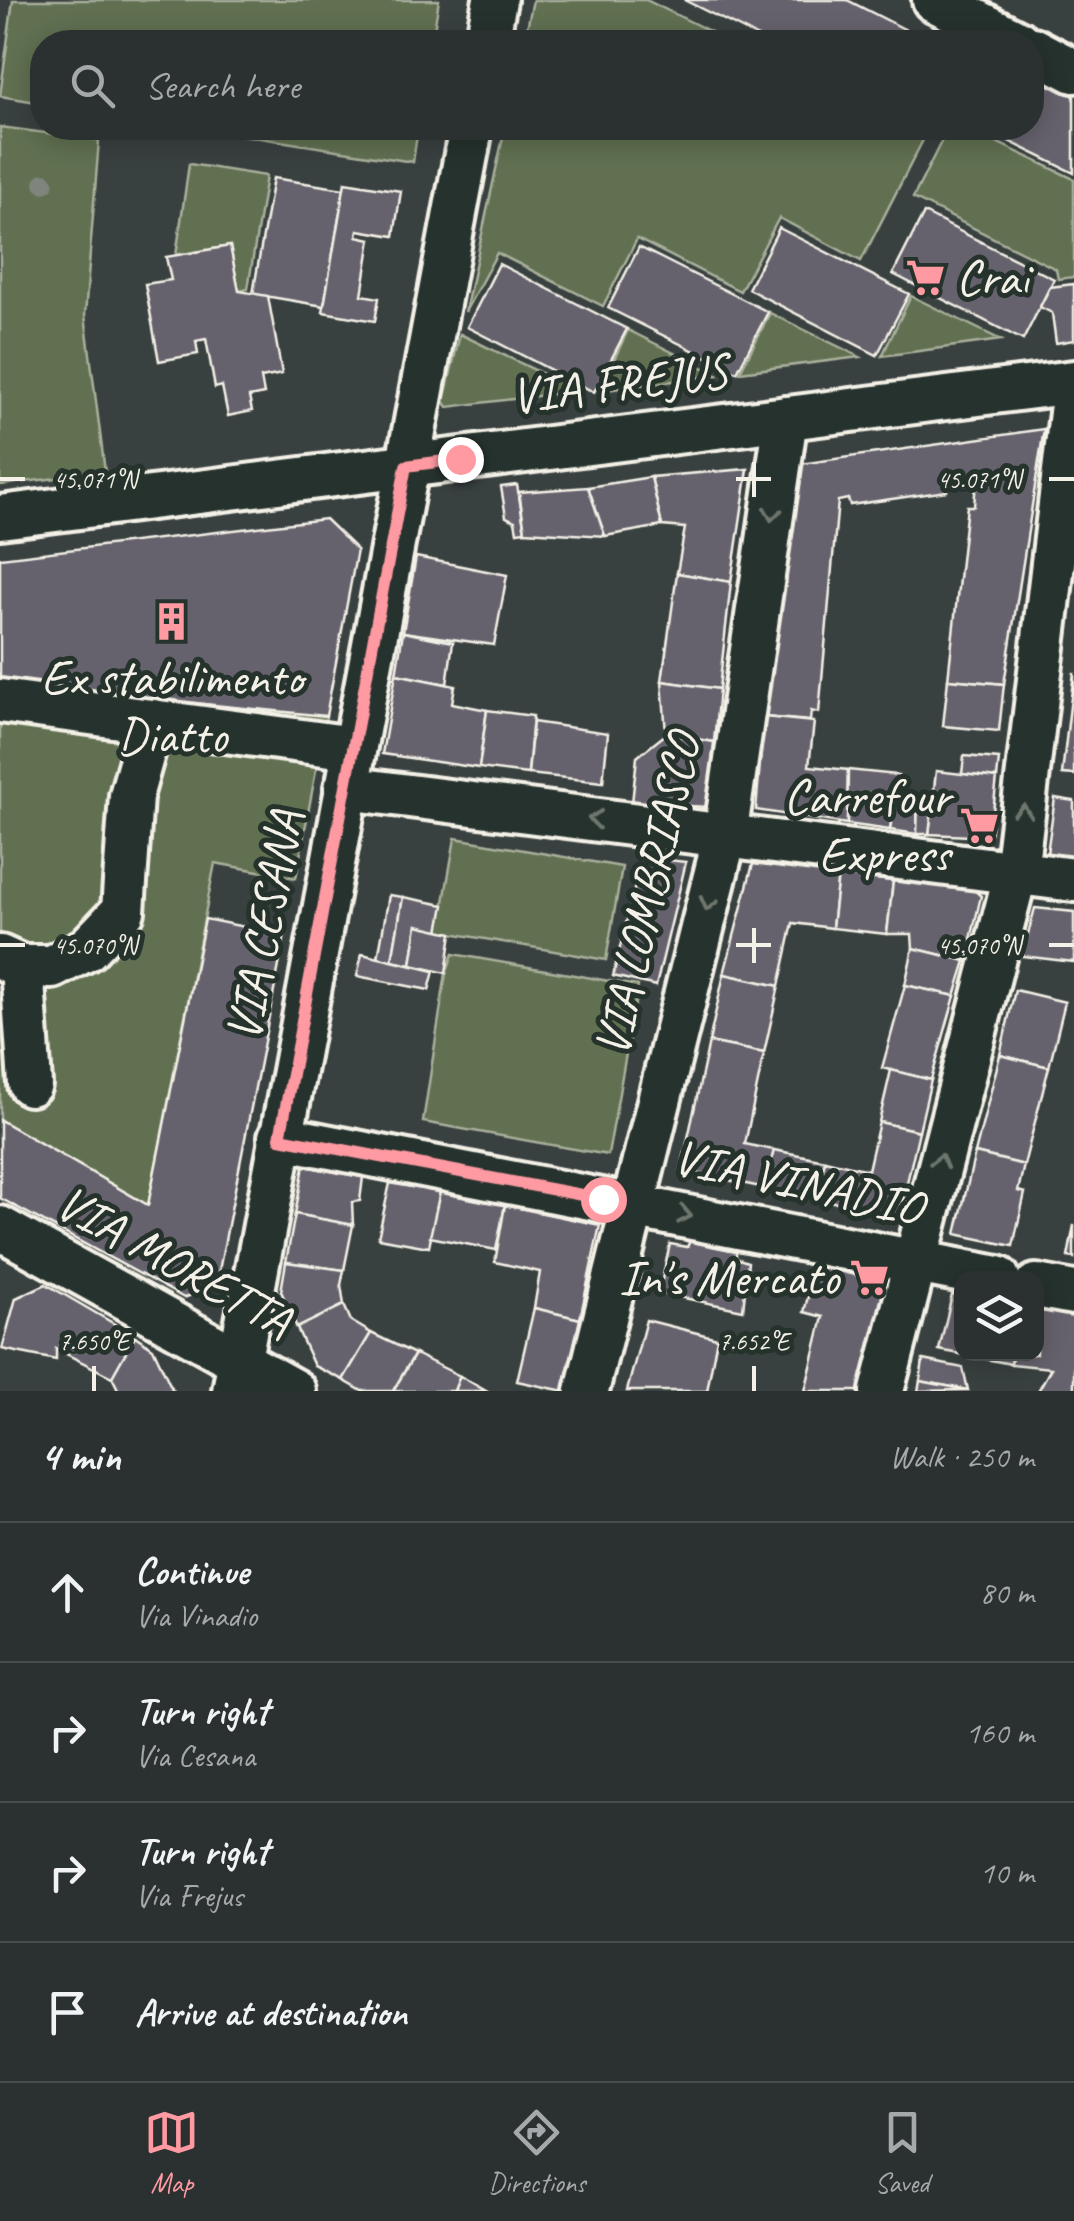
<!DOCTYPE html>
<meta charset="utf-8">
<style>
body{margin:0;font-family:Caveat,sans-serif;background:#373d3c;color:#f1f3f6}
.controls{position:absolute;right:30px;bottom:30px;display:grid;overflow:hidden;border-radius:20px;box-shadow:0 5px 25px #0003}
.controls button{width:90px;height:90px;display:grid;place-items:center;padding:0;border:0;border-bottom:2px solid #474c4c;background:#2b3130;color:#f1f3f6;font:50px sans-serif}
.stop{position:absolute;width:30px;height:30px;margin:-22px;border:8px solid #ff9aa2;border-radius:50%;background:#fff}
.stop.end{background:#ff9aa2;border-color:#fff;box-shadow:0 2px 10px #0008}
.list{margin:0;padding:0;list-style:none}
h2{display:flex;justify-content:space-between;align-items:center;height:130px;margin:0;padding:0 40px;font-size:42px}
h2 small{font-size:32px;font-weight:400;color:#a6a9ab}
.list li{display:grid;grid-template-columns:65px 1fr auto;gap:30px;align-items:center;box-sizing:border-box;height:140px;padding:0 40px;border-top:2px solid #474c4c}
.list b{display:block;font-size:38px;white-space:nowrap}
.list p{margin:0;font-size:32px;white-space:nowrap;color:#a6a9ab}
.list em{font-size:32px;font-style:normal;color:#a6a9ab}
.icon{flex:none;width:55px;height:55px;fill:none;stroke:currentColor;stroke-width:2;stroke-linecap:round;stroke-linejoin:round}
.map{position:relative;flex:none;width:1074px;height:1391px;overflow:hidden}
.search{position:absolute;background:#2b3130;box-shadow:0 5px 25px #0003;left:30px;right:30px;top:30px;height:110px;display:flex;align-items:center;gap:25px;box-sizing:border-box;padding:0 35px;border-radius:40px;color:#a6a9ab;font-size:38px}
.sheet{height:690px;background:#2b3130}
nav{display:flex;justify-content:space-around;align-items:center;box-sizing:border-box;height:140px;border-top:2px solid #474c4c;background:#2b3130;font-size:28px;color:#a6a9ab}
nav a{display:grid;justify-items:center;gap:5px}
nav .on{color:#ff9aa2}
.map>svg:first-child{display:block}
.green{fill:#616f51;stroke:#aab09c;stroke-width:2.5}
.building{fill:#66626d;stroke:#f4f1e8;stroke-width:2.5}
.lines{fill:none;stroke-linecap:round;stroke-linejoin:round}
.minor-casing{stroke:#f4f1e8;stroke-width:50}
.minor{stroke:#26332d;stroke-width:42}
.tree{fill:#7f857b}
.oneway{stroke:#6e766e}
.route{stroke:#ff9aa2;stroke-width:12}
.ticks{fill:none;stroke:#f4f1e8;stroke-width:4}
.labels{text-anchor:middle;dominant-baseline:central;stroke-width:10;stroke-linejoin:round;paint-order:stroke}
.poi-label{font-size:50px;fill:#f4f1e8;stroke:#26332d;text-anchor:end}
.street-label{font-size:50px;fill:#f4f1e8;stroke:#26332d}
.ticks-label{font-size:25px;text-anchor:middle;fill:#f4f1e8;stroke:#26332d;stroke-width:10;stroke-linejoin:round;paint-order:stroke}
</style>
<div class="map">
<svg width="1074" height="1391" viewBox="0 0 1074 1391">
<rect width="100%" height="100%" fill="#394140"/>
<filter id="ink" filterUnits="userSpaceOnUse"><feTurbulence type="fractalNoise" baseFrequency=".01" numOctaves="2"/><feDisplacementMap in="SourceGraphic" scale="20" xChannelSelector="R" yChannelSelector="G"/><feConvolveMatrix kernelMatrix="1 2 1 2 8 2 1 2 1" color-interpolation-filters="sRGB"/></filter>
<g filter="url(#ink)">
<g class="green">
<path d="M13 0H439L432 42H42V103L0 96Z"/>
<path d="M533 0H646L732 42H524Z"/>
<path d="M0 127 99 140 85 315 105 472 0 485Z"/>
<path d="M197 128H418L413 162Z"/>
<path d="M505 128H904L924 138 861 261 779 218 740 291 637 239 603 306 497 253 465 312Z"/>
<path d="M948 128H967L1074 179V277L1058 279 1056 269 913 198Z"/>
<path d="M189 164 266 176 248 289 239 291 230 246 176 256Z"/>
<path d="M911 296 1001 340 882 356Z"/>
<path d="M770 313 860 357 740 372Z"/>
<path d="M628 330 718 375 599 391Z"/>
<path d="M460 334 564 384 563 393 448 407 444 401Z"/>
<path d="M0 684 326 716 296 878 215 863 148 1205 0 1120Z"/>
<path d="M455 838 622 867 606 960 439 931Z"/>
<path d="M453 954 638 986 608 1155 423 1122 446 973Z"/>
</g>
<g class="building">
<path d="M684 0H847L930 42H768Z"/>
<path d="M1032 74 1074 95V173L982 128H1032Z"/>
<path d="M273 178 344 189 324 306 253 294Z"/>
<path d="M345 182 401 191 394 236 358 230 357 236 371 239 362 295 379 298 375 321 323 312Z"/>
<path d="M924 213 1054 279 1023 340 893 274Z"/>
<path d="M779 228 909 294 877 355 748 289Z"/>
<path d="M230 246 239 291 268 296 282 374 261 378 264 394 249 397 252 411 228 416 222 386 215 388 206 339 196 341 198 354 159 361 145 284 171 280 166 257Z"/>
<path d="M639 247 768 312 737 372 608 308Z"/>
<path d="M499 264 627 329 594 392 467 327Z"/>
<path d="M1074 284V340L1056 343 1052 313 1040 307 1050 287Z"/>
<path d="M1044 429 1004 684 948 679 967 506H974L976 481 946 484 947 491 850 505 848 499 838 501 819 713 811 711 810 721 764 717 800 464Z"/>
<path d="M748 469 731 582 677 573 685 528 662 526 651 477Z"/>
<path d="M651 477 662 526 605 536 588 487Z"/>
<path d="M517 485 525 531 517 532 515 521 506 517 501 487Z"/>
<path d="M588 487 605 536 525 531 519 492Z"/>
<path d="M325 519 357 550 326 716 0 684V558Z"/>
<path d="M416 557 507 575 494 645 403 632Z"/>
<path d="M677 573 731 582 719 689 662 681Z"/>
<path d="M403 632 453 642 447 684 396 674Z"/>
<path d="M1074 672V775L1062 774Z"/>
<path d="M396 674 455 686 452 703 487 710 479 768 382 754Z"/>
<path d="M948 679 1004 684 999 731 943 726Z"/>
<path d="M662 681 719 689 714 742 666 734Z"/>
<path d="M487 710 533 716 528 774 479 768Z"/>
<path d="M764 717 814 722 809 766 848 770 847 824 756 810Z"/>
<path d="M533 722 608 733 603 782 528 774Z"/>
<path d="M666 734 714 742 708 807 632 803 637 757Z"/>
<path d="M964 756 999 759 997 778 962 774Z"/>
<path d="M848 770 898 775 890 830 847 824Z"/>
<path d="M936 771 997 778 990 837 929 834Z"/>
<path d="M895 798 918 800 917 834 890 830Z"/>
<path d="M1055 798 1074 801V857L1047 853Z"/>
<path d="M918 800 933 801 929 834H917Z"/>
<path d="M642 857 686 862 656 986 613 976Z"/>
<path d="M753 864 838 875 832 928 793 923 779 986 724 974Z"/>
<path d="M838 875 893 881 887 934 832 928Z"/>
<path d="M893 881 972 888 981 896 966 961 913 948 912 934H887Z"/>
<path d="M389 895 403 897 392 961 378 958Z"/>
<path d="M403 897 444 905 439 931 417 925 411 965 392 961Z"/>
<path d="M1035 908 1074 912V962L1022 956Z"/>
<path d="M205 919 285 935 216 1286 184 1298 0 1198V1120L148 1205Z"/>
<path d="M417 925 452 933 446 973 411 965Z"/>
<path d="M913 948 966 961 955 996 905 985Z"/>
<path d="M362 954 434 971 429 990 357 976Z"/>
<path d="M724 974 779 986 764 1053 709 1042Z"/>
<path d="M905 985 955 996 931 1080 882 1068Z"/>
<path d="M1015 990 1065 1002 1049 1067 1000 1055Z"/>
<path d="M709 1042 764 1053 745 1144 774 1150 765 1188 681 1170Z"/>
<path d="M1000 1055 1049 1067 1024 1165 975 1153Z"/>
<path d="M891 1070 931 1080 919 1131 879 1122Z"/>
<path d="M879 1122 919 1131 899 1217 816 1198 825 1160 868 1170Z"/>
<path d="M774 1150 825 1160 816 1198 765 1188Z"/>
<path d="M975 1153 1024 1165 1018 1191 1025 1193 1013 1246 956 1234Z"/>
<path d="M304 1166 363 1177 360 1201 352 1202 353 1225 295 1214Z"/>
<path d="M390 1183 440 1192 429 1247 378 1238Z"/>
<path d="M440 1192 505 1205 496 1250 430 1237Z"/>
<path d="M505 1205 600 1225 580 1319 534 1308 540 1272 495 1262Z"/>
<path d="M295 1214 353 1225 344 1270 286 1262Z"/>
<path d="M1074 1225V1258L1068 1257Z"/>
<path d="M690 1241 736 1251V1258L748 1262 743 1310 659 1293 670 1244 687 1247Z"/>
<path d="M286 1262 344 1270 341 1285 344 1305 297 1328 281 1291Z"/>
<path d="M816 1265 886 1283 861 1391H805L823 1317 804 1312Z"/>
<path d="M46 1284 135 1336 112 1377 56 1349V1360L2 1349 16 1298Z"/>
<path d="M952 1295 962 1297V1354H1013L1011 1364 939 1350Z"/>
<path d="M344 1305 351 1321 371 1333 343 1380 314 1366 297 1328Z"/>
<path d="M1036 1307 1074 1314V1391H1038L1051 1368 1011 1364 1013 1354H1036Z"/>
<path d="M534 1308 580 1319 564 1391 517 1381Z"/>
<path d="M646 1320 717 1338 707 1391H627Z"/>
<path d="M371 1333 415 1354 393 1391H362L343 1380Z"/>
<path d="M135 1336 153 1348 173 1391H119L112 1377Z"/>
<path d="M415 1354 460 1376 454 1391H393Z"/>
<path d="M923 1360 963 1368 968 1390 920 1381Z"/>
<path d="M460 1376 486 1391H454Z"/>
<path d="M920 1381 968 1390 918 1391Z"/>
</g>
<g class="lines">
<defs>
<g id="minor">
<path d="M934 0 1018 42"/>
<path d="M487 42 495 0"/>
<path d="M1032 49 1074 71"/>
<path d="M0 517 1074 382"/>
<path d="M0 701 354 748"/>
<path d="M346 788 1074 880"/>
<path d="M0 957 22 967H52L87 949 123 911 131 796 152 721"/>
<path d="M22 967 30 1084"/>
<path d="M280 1137 998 1278"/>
<path d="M0 1228 294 1391"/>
<path d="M1036 1286 1074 1293"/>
<path d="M234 1391 471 128"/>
<path d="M587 1391 725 836 786 418"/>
<path d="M882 1391 1016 872 1074 388"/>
</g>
</defs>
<use href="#minor" class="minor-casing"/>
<use href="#minor" class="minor"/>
</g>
<circle class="tree" cx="44" cy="183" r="10"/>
<defs><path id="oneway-chevron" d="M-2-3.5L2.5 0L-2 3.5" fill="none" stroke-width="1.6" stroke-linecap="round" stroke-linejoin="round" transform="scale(2.5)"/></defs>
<g class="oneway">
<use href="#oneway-chevron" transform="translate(772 514) rotate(98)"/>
<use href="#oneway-chevron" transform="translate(1023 811) rotate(-83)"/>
<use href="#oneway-chevron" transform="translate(595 819) rotate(-173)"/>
<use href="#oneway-chevron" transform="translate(708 904) rotate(104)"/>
<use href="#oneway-chevron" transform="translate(940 1161) rotate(-75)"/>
<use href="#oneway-chevron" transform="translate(685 1215) rotate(12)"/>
</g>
</g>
<g class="lines" filter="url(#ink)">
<path class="route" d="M460 459 406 466 280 1138 603 1199"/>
</g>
<path class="ticks" d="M754 462V497M0 479H25M736 479H771M1049 479H1074M754 928V963M0 945H25M736 945H771M1049 945H1074M94 1366V1391M754 1366V1391"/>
<defs>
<symbol id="supermarket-bare" viewBox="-9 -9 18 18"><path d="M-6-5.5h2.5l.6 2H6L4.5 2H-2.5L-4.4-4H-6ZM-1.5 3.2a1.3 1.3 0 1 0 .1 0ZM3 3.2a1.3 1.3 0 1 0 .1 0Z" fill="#ff9aa2" stroke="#26332d" stroke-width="2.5" paint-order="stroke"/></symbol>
<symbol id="building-bare" viewBox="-9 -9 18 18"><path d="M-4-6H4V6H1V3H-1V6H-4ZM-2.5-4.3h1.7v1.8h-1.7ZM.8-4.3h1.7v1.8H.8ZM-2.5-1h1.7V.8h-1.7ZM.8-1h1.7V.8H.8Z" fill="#ff9aa2" stroke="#26332d" stroke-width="2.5" paint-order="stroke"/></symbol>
</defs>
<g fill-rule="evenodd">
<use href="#supermarket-bare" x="898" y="250" width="55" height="55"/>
<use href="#building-bare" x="144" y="594" width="55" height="55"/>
<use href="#supermarket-bare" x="952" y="798" width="55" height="55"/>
<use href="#supermarket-bare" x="842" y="1250" width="55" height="55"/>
</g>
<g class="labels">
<g class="poi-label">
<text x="956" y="277" text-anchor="start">Crai</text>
<text x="172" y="677" text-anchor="middle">Ex stabilimento<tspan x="172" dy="58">Diatto</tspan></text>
<text x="950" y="796">Carrefour<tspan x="950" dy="58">Express</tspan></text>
<text x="839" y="1277">In's Mercato</text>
</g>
<g class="street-label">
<text transform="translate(619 383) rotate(-7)">VIA FREJUS</text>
<text transform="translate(647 895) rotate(-77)">VIA LOMBRIASCO</text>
<text transform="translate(264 926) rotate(-79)">VIA CESANA</text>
<text transform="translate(798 1182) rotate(12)">VIA VINADIO</text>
<text transform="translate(174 1261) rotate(29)">VIA MORETTA</text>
</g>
</g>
<g class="ticks-label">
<text x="95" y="488">45.071°N</text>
<text x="979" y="488">45.071°N</text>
<text x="95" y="954">45.070°N</text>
<text x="979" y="954">45.070°N</text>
<text x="94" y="1350">7.650°E</text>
<text x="754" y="1350">7.652°E</text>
</g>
</svg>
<div class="controls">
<button><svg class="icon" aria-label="layers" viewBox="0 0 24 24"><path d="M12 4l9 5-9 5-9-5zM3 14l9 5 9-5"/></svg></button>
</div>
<div class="stop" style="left:603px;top:1199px"></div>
<div class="stop end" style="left:460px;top:459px"></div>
<div class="search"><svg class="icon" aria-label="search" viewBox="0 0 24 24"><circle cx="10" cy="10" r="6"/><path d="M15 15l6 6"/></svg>Search here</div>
</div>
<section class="sheet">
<h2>4 min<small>Walk · 250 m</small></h2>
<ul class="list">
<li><svg class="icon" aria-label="ahead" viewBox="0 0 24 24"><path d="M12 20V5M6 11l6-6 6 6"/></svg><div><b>Continue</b><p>Via Vinadio</p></div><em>80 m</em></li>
<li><svg class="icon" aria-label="right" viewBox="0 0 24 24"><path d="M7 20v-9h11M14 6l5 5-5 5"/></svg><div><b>Turn right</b><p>Via Cesana</p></div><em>160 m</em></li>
<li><svg class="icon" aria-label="right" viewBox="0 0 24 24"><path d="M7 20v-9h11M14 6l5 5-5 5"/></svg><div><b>Turn right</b><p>Via Frejus</p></div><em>10 m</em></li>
<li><svg class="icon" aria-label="arrive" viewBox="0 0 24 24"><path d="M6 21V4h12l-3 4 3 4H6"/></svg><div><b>Arrive at destination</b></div></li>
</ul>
</section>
<nav>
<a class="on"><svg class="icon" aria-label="map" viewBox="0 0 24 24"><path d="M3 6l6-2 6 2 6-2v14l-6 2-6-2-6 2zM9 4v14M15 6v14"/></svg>Map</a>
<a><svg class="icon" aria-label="directions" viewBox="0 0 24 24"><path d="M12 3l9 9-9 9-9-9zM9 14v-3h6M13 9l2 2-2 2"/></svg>Directions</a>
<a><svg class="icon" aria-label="saved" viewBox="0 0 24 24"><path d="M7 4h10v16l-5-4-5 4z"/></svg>Saved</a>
</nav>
